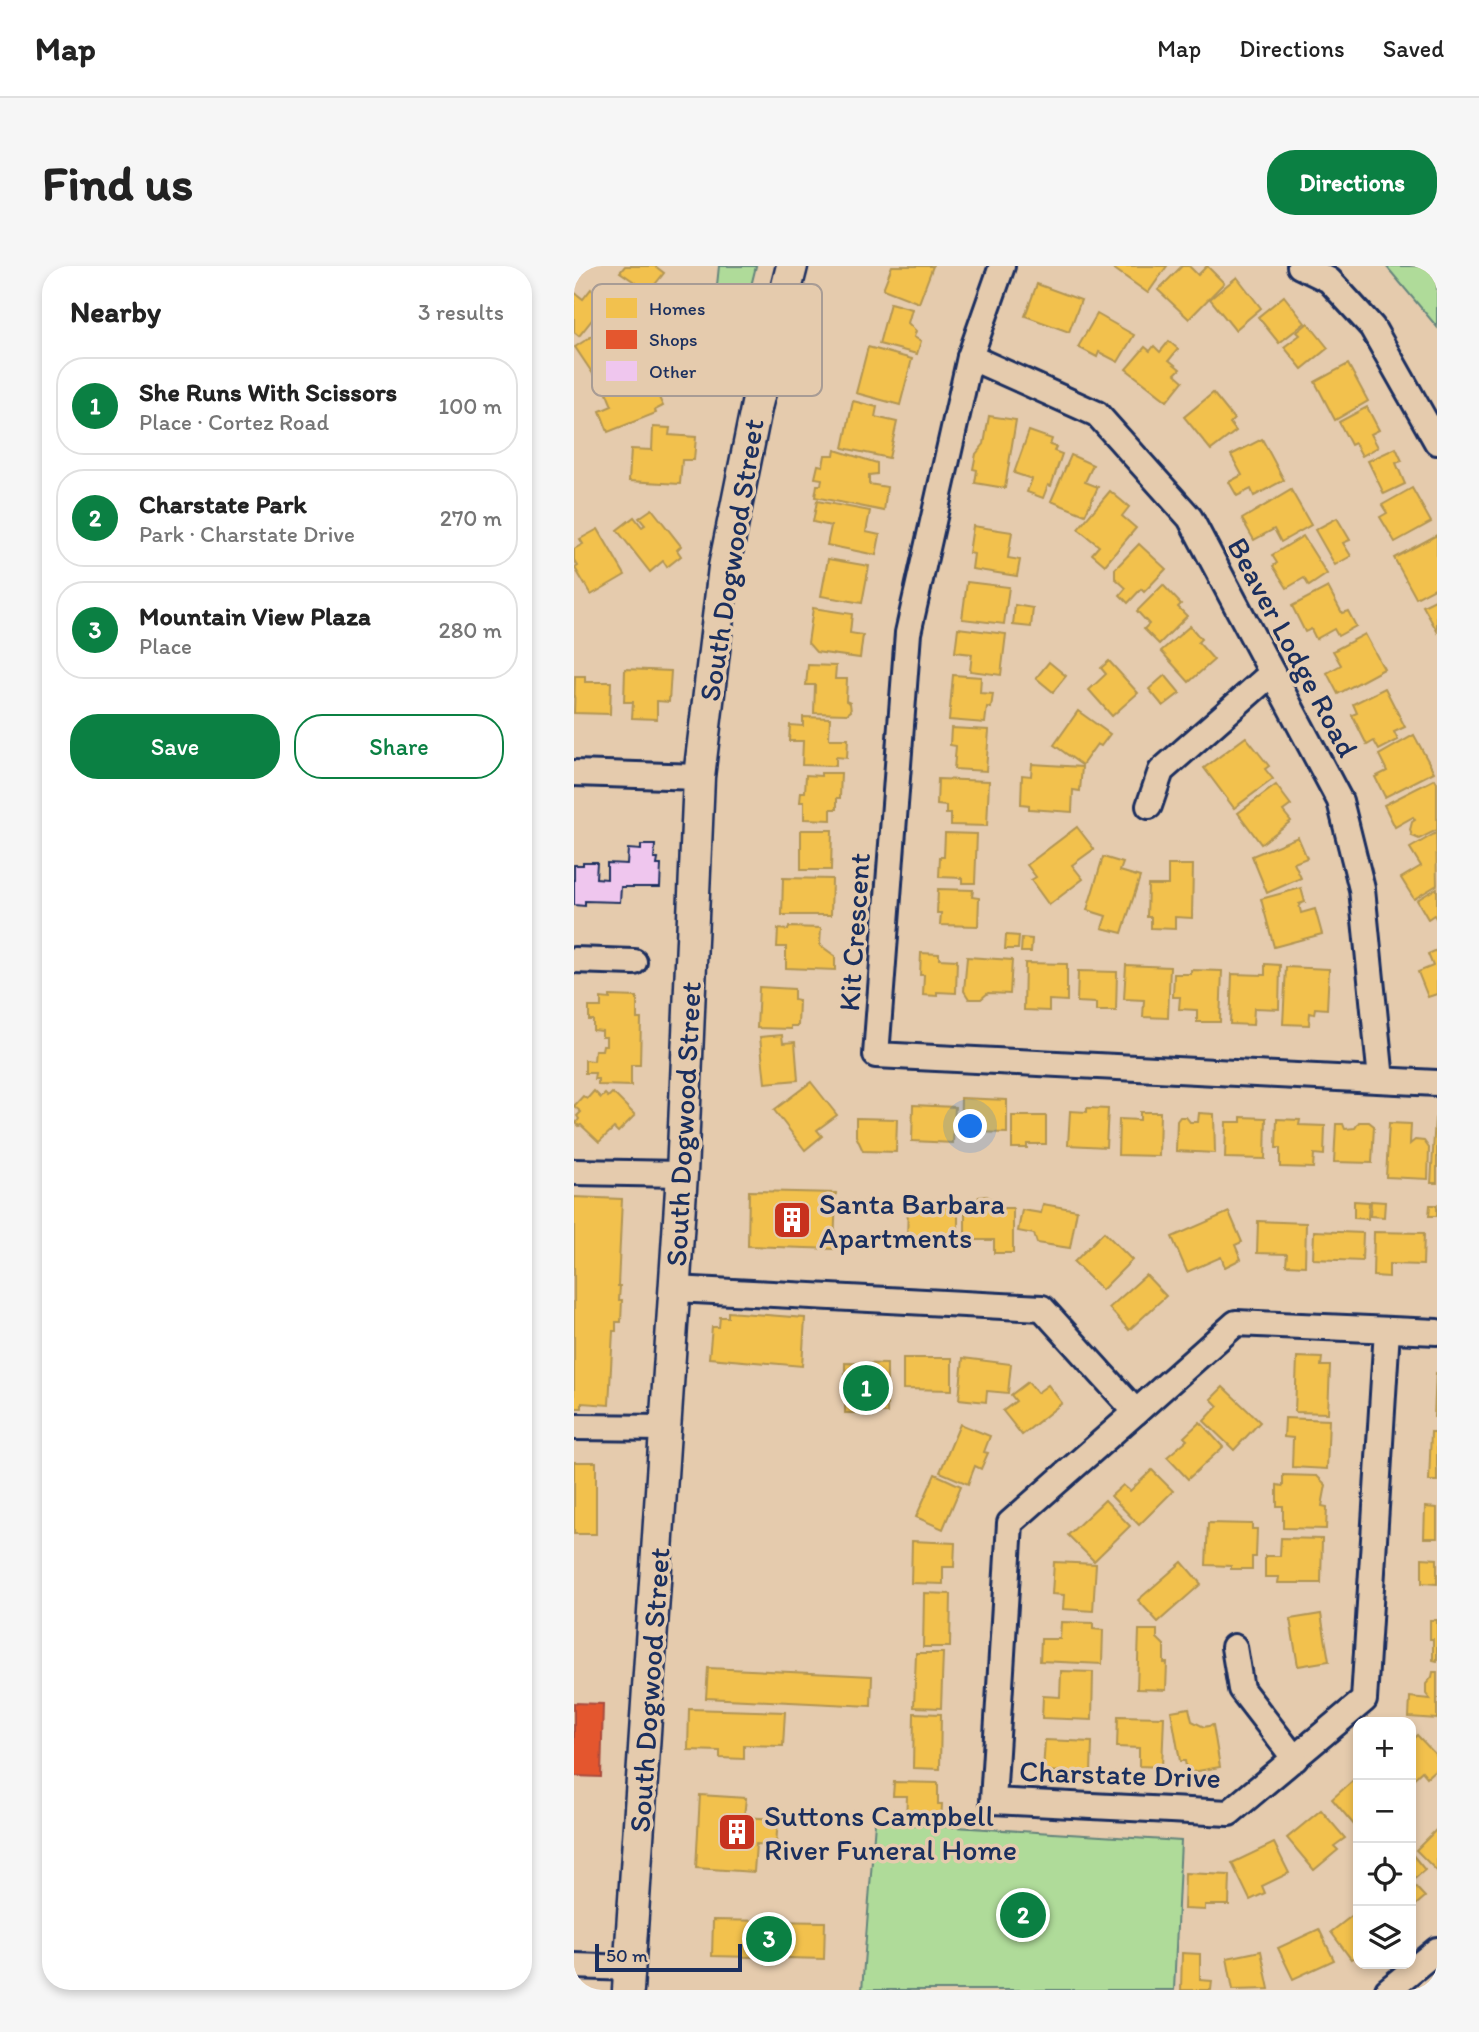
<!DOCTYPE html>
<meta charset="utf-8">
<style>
body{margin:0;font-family:Itim,sans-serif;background:#f6f6f6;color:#222}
.controls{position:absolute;right:21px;bottom:21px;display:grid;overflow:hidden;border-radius:14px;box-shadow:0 4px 10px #0003}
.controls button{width:63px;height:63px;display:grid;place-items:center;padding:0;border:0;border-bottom:2px solid #e0e0e0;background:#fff;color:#222;font:35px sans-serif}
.scale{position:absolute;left:21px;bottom:18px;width:147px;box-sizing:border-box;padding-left:7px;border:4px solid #1b2f5e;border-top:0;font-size:19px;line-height:24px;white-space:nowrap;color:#1b2f5e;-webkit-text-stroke:5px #e5cbad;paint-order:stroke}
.you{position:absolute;left:397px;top:861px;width:24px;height:24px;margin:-18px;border:5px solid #fff;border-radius:50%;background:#1a73e8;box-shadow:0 0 0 10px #1a73e833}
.badge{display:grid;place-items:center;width:46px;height:46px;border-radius:50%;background:#0b8043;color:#fff;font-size:23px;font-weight:700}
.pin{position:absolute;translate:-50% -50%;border:4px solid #fff;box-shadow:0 2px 7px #0006}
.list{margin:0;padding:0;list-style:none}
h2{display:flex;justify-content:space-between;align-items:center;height:91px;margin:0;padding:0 28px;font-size:30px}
h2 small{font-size:23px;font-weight:400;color:#767676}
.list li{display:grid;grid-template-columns:46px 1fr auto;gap:21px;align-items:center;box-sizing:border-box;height:98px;margin:0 14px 14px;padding:0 14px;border:2px solid #e0e0e0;border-radius:28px}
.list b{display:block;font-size:26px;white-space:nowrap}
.list p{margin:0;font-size:23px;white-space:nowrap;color:#767676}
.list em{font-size:23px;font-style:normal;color:#767676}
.actions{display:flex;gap:14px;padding:21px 28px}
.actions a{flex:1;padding:16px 0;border:2px solid #0b8043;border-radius:28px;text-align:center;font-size:24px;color:#0b8043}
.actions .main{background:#0b8043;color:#fff}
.icon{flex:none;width:38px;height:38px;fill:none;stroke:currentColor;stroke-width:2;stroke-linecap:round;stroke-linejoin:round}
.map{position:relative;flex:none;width:863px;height:1724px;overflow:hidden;border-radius:28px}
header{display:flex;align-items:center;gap:42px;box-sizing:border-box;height:98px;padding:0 35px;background:#fff;border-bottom:2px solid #e0e0e0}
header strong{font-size:33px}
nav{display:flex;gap:38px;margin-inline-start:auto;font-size:24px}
.intro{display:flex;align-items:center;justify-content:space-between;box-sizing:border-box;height:168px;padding:0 42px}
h1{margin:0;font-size:49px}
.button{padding:18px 32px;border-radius:28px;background:#0b8043;color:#fff;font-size:24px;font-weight:700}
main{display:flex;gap:42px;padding:0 42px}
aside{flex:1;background:#fff;border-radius:28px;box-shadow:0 4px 10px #0003}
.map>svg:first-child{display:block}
.green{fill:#afdb99;stroke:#65857c;stroke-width:2}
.homes{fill:#f2c14e;stroke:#b29553;stroke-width:2}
.shops{fill:#e4572e;stroke:#a84b3c;stroke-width:2}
.building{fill:#efc6ee;stroke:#1b2f5e;stroke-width:2}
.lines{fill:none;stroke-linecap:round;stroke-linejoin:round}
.minor-casing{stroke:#1b2f5e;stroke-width:30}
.major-casing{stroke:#1b2f5e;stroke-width:35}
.minor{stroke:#e5cbad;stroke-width:24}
.major{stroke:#e5cbad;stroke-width:30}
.labels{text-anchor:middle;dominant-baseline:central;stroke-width:7;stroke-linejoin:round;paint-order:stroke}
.street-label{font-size:30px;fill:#1b2f5e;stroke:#e5cbad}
.poi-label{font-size:30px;fill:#1b2f5e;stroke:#e5cbad;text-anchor:start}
.key{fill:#e5cbad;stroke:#a89c95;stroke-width:2}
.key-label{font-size:19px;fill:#1b2f5e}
</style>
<header>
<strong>Map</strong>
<nav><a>Map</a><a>Directions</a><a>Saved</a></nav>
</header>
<div class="intro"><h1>Find us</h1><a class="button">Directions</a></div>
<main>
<aside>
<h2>Nearby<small>3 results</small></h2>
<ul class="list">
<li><span class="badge">1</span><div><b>She Runs With Scissors</b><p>Place · Cortez Road</p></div><em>100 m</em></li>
<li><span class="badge">2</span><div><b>Charstate Park</b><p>Park · Charstate Drive</p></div><em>270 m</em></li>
<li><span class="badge">3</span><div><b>Mountain View Plaza</b><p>Place</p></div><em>280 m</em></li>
</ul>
<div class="actions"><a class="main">Save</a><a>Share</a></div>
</aside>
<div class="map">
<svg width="863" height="1724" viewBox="0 0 863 1724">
<rect width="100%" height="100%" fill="#e5cbad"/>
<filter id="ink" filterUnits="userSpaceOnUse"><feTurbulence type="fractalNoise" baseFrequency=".0143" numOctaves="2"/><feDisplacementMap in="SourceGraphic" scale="14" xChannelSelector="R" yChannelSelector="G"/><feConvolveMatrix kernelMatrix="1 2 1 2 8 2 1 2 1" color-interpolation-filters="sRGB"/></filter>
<g filter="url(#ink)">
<g class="green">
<path d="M145 0H182L165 68 157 121 149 123 139 58Z"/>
<path d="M812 0H863V61Z"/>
<path d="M301 1556 607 1575 600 1724H288Z"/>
</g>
<g class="homes">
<path d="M51 0H81L90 7 75 26 46 6Z"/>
<path d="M318 0H359L345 37 309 23Z"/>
<path d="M540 0H593L574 27 539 2Z"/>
<path d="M608 0H615L624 9 633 0 650 17 615 53 584 24Z"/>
<path d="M663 11 687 42 661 64 636 33Z"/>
<path d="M463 18 507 34 495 66 451 50Z"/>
<path d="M17 23 33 35 5 70 0 66V26L9 33Z"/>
<path d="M710 30 731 57 705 77 684 51Z"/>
<path d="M316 37 338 43 334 57 342 65 340 71 347 75 343 88 305 78Z"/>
<path d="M523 48 560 69 544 96 525 86 523 91 504 81Z"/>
<path d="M43 54 60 80 51 85 58 95 39 107 33 99 19 108 1 81Z"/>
<path d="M734 57 754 82 728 103 710 81 726 69 723 66Z"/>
<path d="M595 75 604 83 595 94 606 103 601 108 609 115 593 135 552 103 571 81 576 85 580 80 586 86Z"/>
<path d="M294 81 338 93 326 139 282 127Z"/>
<path d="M774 98 794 135 761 154 741 116Z"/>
<path d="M73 106 89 140 81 144 82 147 34 166 26 145 38 140 31 123Z"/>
<path d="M639 127 660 153 656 157 662 165 637 184 610 151Z"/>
<path d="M279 135 303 141 301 151 323 156 315 192 269 182Z"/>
<path d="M793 141 805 164 797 168 804 181 788 190 781 177 777 179 765 156Z"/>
<path d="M415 150 442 154 431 222 401 217 403 204 399 203 402 188 410 178Z"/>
<path d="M79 161 96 162 95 169 122 171 120 194H108L106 218 55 215 57 183 78 184Z"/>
<path d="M455 165 478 173 476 179 482 181 480 185 488 188 477 220 474 219 469 232 453 226 458 213 440 207Z"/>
<path d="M688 173 710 214 680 230 677 223 663 230 655 216 668 209 657 189Z"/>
<path d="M822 182 828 195 822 197 831 218 810 228 794 195Z"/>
<path d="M261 184 303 197V208L295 209V218L313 221 310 245 241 231 243 219H247L248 213 241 212 244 199 249 200 251 189H260Z"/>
<path d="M497 189 519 199 511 216 524 221 511 249 477 235Z"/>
<path d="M838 222 857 256 821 276 806 251 813 247 808 239Z"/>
<path d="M717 224 737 259 707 276 700 263 680 274 668 253Z"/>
<path d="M536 225 555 241 548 250 562 262 531 299 518 288 525 280 504 263Z"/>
<path d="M243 235 296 245 292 266 306 269 302 289 253 279 257 260 239 256Z"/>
<path d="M78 243 107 280 103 284 107 290 93 301 89 295 76 306 43 264 60 251 68 261 71 259 65 252Z"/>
<path d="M763 252 776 274 769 277 777 290 761 299 741 264Z"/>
<path d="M399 260 438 266 434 292 446 294 443 310 398 303 400 288 395 287Z"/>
<path d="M24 263 51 309 17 329 1 302 4 300 0 294V283L9 278 6 273Z"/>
<path d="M863 269V321L842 332 820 292Z"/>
<path d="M729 270 753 308 735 320 730 312 713 322 699 300 703 297 698 289Z"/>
<path d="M565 278 592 303 570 326 567 323 554 337 546 329 552 322 541 312V303Z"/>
<path d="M254 293 295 300 288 337 247 330Z"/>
<path d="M393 316 435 321 430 358 388 353Z"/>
<path d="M589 319 607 338 604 341 613 350 585 378 570 363 575 358 563 345Z"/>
<path d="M754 321 768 347 774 345 782 360 764 370 760 363 742 373 737 363 731 366 718 340Z"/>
<path d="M863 333V365L849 340Z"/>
<path d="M441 339 459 342 457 361 439 359Z"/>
<path d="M239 342 278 348 276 367 289 369 286 392 242 386 234 377Z"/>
<path d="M616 360 627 373 624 376 640 394 615 416 587 385Z"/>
<path d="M384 362 432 368 427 409 396 405 398 388 381 386Z"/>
<path d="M791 368 810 403 764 428 753 407 767 399 759 385Z"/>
<path d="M535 395 564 427 538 450 515 424 532 408 527 402Z"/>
<path d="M475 396 492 410 479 426 462 412Z"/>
<path d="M234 399 262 400 261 413H273L272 435 276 437 277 445 273 448 240 447 241 419H232Z"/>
<path d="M51 403 97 405 95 436 83 435V453L58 452 59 436H50Z"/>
<path d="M379 409 407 411 406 427 419 428 417 442 413 441 411 457 375 454Z"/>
<path d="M591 409 606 427 589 440 575 423Z"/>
<path d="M1 410H11V416H37L36 448 0 447Z"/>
<path d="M811 422 831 461 820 466 824 474 805 484 800 475 793 479 778 449 783 447 779 438Z"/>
<path d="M504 445 536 468 527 480 523 478 508 499 480 479Z"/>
<path d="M229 451 256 452 255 473H274L273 492 262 491V500L228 499 229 475H215L216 459 229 460Z"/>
<path d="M377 462 415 464 412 505 380 503 382 480 376 479Z"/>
<path d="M840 469 860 506 811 531 801 511 813 505 805 489Z"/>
<path d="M672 471 695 500 691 503 699 513 660 542 630 502Z"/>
<path d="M458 498 508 501 506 525 499 524 498 546 455 543V539L447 538 448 509 457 510Z"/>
<path d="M247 507H267L266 532H263V543H257V554L230 553V536H226L227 526H231L232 509 247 510Z"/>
<path d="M364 513 415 515 413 560 377 559V548H372V540L363 539Z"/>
<path d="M861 513 863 517V564L845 573 838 570 836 564 838 556 841 554 839 551 821 561 810 539Z"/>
<path d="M702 519 717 539 709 545 717 555 687 578 664 547Z"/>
<path d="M503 561 520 583 498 599 509 613 475 639 457 614 462 611 453 599Z"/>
<path d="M227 564H258L257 604H227Z"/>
<path d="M371 567 403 568 401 617H388V612L365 611 366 591H370Z"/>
<path d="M862 567 863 619 840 633 827 612 847 600 836 582Z"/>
<path d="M724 571 733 592 720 597 727 612 693 627 678 590Z"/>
<path d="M529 591 549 597 546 605 566 611 548 667 528 662 532 650 513 644Z"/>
<path d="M594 599H619L618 652 601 651V663L577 662V651H573L574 619H594Z"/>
<path d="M209 612 258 613 257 649H208Z"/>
<path d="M727 622 731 636 725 638 727 647 741 643 748 668 700 681 687 633Z"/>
<path d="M863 622V654L860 649 854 653 843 634Z"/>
<path d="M364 623 399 624 398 631 405 632 404 660 366 659 367 647H363Z"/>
<path d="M215 661 247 662 246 679 261 690V704L212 702V681H203L204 663 214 664Z"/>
<path d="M432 669 445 670 444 683H431Z"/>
<path d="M448 672 458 673 457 686H447Z"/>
<path d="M863 684V728L854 731 844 706 859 700 854 688Z"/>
<path d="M347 687 365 688V693L383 694 382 727 363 726V730L349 729 350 709H346Z"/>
<path d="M393 691 438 694 436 728 414 727 407 733H395L390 725Z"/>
<path d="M451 697 493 698V735L475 734V745L450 744Z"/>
<path d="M691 698 706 699 705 743 680 742 679 759 656 758 658 708 691 709Z"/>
<path d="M552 699 596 701 594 752 569 751 570 734 550 733Z"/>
<path d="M712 701 755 703 753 743 741 742 740 748 736 747 735 759 709 758Z"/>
<path d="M617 704 648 705 646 756H623V744L605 743 606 731H599L600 708H617Z"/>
<path d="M504 705 543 706 542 745H522V737L503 736Z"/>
<path d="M185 721 220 723V734L225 735 224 760H217V763L183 762Z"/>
<path d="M36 730 63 731V753H67L66 799H57V820L24 819V813H20L21 807H11V794L20 795 21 784H28L29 779H32V771H28V765L19 764V754H15V741H27V732L36 733Z"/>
<path d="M208 769 209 777 221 776 224 814 191 817 186 771Z"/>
<path d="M237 816 263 849 243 864 248 870 231 884 200 844Z"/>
<path d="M20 825 27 832 31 828 34 831 38 827 42 830 61 849 44 866 40 862 25 876 7 859 5 860 2 857 5 853 3 850 7 846 0 840 9 830 13 833Z"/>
<path d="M387 832 433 834V867L398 866V873H386Z"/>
<path d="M339 839 381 841 379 877 338 875Z"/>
<path d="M513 842 534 843 532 881 494 879 496 845 513 846Z"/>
<path d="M566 846H586L585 890 544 889 545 853 566 854Z"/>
<path d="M625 847 640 848 641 887 602 885 603 855 606 851H612L616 856H624Z"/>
<path d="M438 850H472V878H453V882H438Z"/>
<path d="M667 851 692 852 691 893 651 892 652 856H667Z"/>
<path d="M282 852 323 853 322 886 289 885 282 870Z"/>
<path d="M703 853 726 854 725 859 751 860 750 889 740 888 739 902 706 901V882H702Z"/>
<path d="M861 853 863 854V917H857Z"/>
<path d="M785 856H795L800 860 798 897 760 896 762 858H769L771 863 781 862Z"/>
<path d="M815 857 837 858 836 878 841 874 850 875 855 882 854 913 812 911Z"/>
<path d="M175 925 262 927 260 983 174 980Z"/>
<path d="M413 930 419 935V942H439V987H420V974H391V940L401 941V935L405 931Z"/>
<path d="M0 931 48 933 44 1020H46L45 1034H48L47 1056H42V1065H39L35 1139 8 1137V1142H0Z"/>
<path d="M780 935 795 936 794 953 780 952Z"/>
<path d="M797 935 811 936 810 951 796 950Z"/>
<path d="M334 938 384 939V980H353V975H333Z"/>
<path d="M469 938 503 944 496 982 463 977 460 968 444 965 448 944 467 947Z"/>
<path d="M856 939H863V950H855Z"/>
<path d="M655 946 668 976 661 979 667 993 651 1001 647 991 613 1006 598 971Z"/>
<path d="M684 955 732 957 731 1000 712 999 713 988 683 987Z"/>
<path d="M740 965 789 967 788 995 739 993Z"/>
<path d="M530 966 558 994 528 1024 500 996Z"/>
<path d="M800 966 850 967 849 999 815 998V1011L799 1010Z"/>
<path d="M572 1009 592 1030 555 1064 535 1042Z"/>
<path d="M154 1046 231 1052 228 1100 135 1092 138 1061H145L146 1051H154Z"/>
<path d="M723 1091 748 1092 747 1100H756L754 1147 721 1146Z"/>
<path d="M329 1092H378V1124L329 1123Z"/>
<path d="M389 1092 437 1098 434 1127 413 1125 412 1136 385 1133Z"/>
<path d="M271 1097 313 1098V1147H271Z"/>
<path d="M862 1107H863V1151H860Z"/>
<path d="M454 1116 463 1127 474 1119 488 1137 448 1169 429 1145 442 1135 437 1129Z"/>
<path d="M649 1121 686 1156 660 1184 630 1155 644 1140 637 1133Z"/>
<path d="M711 1152 755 1154 753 1203 718 1201 719 1172 710 1171Z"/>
<path d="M626 1156 649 1181 614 1213 593 1191 613 1174 610 1171Z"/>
<path d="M386 1158 416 1170 410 1186 414 1187 407 1203 401 1200 394 1218 366 1206Z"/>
<path d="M857 1166H863V1215H855Z"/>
<rect x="0" y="1196" width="22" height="72"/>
<path d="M578 1204 599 1225 565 1259 537 1230 549 1219 556 1225Z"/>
<path d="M361 1208 387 1220 369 1263 342 1251Z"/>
<path d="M709 1209 743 1210 752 1219 748 1240 753 1241 752 1263 709 1262V1240H703V1219L709 1220Z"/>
<path d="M531 1234 556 1260 520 1295 494 1269Z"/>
<path d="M851 1241 863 1242V1272H850Z"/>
<path d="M634 1257 678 1258V1263H683L682 1291H678V1303H657V1300L632 1299Z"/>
<path d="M707 1272 748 1273 747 1317H704L705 1311H691V1290H706Z"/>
<path d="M338 1275 381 1277 380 1301H369V1318L337 1317Z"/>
<path d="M848 1292 863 1293V1318L848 1317Z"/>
<path d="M480 1296 522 1298 519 1345 489 1343 490 1329 478 1328Z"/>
<path d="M608 1296 627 1318 584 1356 564 1334Z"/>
<path d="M350 1327 377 1328 376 1381H349Z"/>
<path d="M747 1348 755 1395 724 1400 716 1353Z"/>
<path d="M856 1354H863V1395L859 1394V1373H856Z"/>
<path d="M487 1356 519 1357V1363L529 1364 528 1398 466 1395 467 1373H486Z"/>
<path d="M565 1364H583V1372L590 1379V1397H593L592 1424 563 1423Z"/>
<path d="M342 1387H369L367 1442 340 1441Z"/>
<path d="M134 1402 298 1410 297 1440 132 1432Z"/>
<path d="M487 1405 519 1406 518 1454 468 1452 469 1430 486 1431Z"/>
<path d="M859 1406H863V1453L835 1451 836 1431 856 1433 852 1428V1418L858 1411Z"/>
<path d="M615 1442 618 1455 630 1461 639 1459 646 1501 613 1507 611 1495H606L597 1445Z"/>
<path d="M115 1443 211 1446 209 1480 170 1479V1493L146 1492V1485L114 1484Z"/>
<path d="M340 1447 367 1448 366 1503 339 1502Z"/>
<path d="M544 1450 590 1451 588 1501 565 1500V1482L543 1481Z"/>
<path d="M843 1469 863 1490V1502L853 1511 848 1505 837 1515V1475Z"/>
<path d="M471 1474 518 1476 517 1507 469 1505Z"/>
<path d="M784 1510V1557L781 1560 758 1533Z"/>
<path d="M320 1516 364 1517V1538H368L367 1557 332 1555 333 1530H319Z"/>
<path d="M126 1529 172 1532 170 1551 204 1553 202 1579 182 1578 180 1606 122 1602Z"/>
<path d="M747 1544 771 1572 760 1580 764 1584 740 1604 713 1572Z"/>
<path d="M863 1563V1605L842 1584Z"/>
<path d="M700 1577 715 1607 688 1620 691 1627 676 1634 658 1597Z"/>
<path d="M837 1587 851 1604 837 1616 851 1631 837 1643Z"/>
<path d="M611 1607 656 1609 655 1639H631V1644L610 1643Z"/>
<path d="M784 1645V1688L777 1693 757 1666Z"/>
<path d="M139 1654 251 1656 250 1693 138 1690Z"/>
<path d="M745 1663 760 1694 719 1713 704 1682Z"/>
<path d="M687 1685 695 1723 659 1724 653 1692Z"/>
<path d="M608 1687 626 1688V1714L638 1715 637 1724H607Z"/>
</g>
<path class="shops" d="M0 1437 29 1438 27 1511 0 1510Z"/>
<path class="building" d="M67 579H81L80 593H84L83 599H87L86 621H47L46 636 11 635V640L0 639V599H9V596H23L22 612 33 613V597L53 598 54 583 67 584Z"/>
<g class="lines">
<defs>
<g id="minor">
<path d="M428 0 396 91 334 367 302 789 863 817"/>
<path d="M726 0 755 14 798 61 863 176"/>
<path d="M396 91 523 148 616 252 766 535 788 623 807 814"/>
<path d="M0 507 125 511"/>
<path d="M575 540 587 505 698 407"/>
<path d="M0 694 60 696"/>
<path d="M0 906 108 908"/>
<path d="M101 1023 468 1042 562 1146 662 1057 863 1066"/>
<path d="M562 1146 436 1257 419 1535 655 1547 790 1434 813 1064"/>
<path d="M0 1161 92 1162"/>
<path d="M660 1381 667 1423 721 1493"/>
<path d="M0 1700 56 1702"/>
<path d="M814 1724 863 1684"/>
</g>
<path id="major" d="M54 1724 108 908 125 511 150 301 183 138 218 0"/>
</defs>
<use href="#minor" class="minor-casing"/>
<use href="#major" class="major-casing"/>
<use href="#minor" class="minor"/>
<use href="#major" class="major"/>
</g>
</g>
<defs>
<symbol id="building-square" viewBox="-11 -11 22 22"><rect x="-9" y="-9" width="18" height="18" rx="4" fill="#c8321e" stroke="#e5cbad"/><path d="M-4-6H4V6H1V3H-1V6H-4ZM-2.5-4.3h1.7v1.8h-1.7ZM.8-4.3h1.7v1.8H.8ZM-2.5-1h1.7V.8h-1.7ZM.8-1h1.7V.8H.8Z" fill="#fff"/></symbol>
</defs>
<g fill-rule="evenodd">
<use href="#building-square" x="196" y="932" width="44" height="44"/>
<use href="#building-square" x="141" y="1544" width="44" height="44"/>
</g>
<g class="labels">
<g class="street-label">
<text transform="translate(157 294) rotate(-81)">South Dogwood Street</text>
<text transform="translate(719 381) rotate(62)">Beaver Lodge Road</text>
<text transform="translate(280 666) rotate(-86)">Kit Crescent</text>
<text transform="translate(109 858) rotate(-87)">South Dogwood Street</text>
<text transform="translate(75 1424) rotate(-86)">South Dogwood Street</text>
<text transform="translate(546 1508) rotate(2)">Charstate Drive</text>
</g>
<g class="poi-label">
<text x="245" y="937">Santa Barbara<tspan x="245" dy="34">Apartments</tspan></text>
<text x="190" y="1549">Suttons Campbell<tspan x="190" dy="34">River Funeral Home</tspan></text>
</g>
</g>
<rect x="18" y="18" width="230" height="112" rx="10" class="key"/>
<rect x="32" y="32" width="31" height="20" fill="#f2c14e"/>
<rect x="32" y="64" width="31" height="19" fill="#e4572e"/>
<rect x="32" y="95" width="31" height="20" fill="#efc6ee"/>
<g class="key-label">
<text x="75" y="49">Homes</text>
<text x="75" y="80">Shops</text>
<text x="75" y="112">Other</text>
</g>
</svg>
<div class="controls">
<button>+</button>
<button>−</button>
<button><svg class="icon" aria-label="locate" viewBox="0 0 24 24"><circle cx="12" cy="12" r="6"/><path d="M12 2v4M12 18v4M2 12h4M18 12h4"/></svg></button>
<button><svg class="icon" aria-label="layers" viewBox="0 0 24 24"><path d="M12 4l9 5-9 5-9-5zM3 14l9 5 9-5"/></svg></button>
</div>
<div class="scale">50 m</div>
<div class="you"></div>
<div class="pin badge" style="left:292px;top:1122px">1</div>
<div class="pin badge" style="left:449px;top:1649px">2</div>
<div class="pin badge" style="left:195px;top:1673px">3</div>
</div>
</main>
